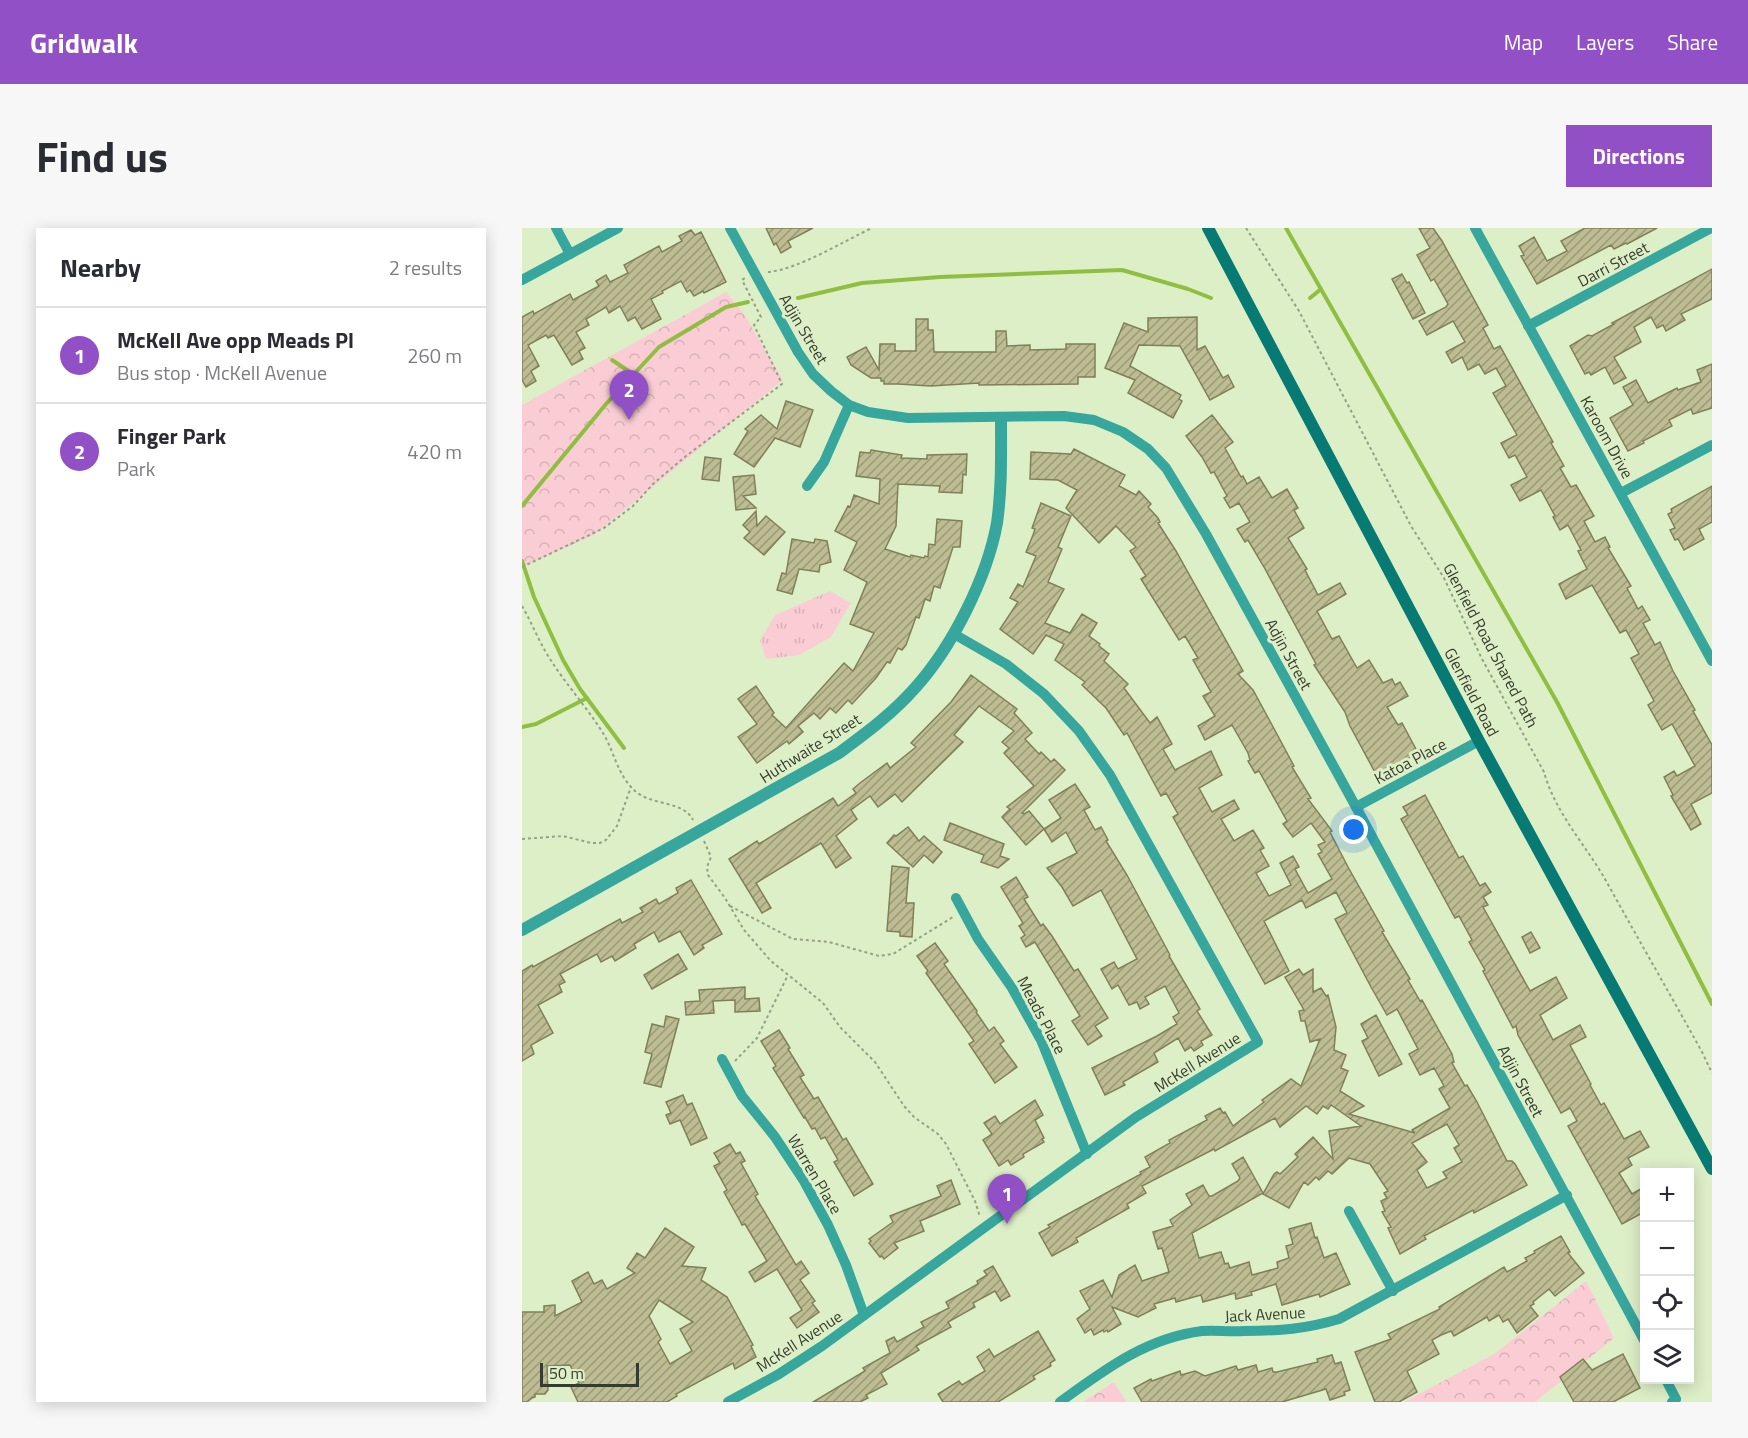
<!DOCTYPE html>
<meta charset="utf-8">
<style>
body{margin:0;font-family:"Titillium Web",sans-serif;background:#f7f7f7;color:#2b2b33}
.controls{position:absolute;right:18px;bottom:18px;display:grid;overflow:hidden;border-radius:0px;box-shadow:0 3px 15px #0003}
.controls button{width:54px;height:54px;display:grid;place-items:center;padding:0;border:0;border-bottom:2px solid #e1e1e2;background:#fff;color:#2b2b33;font:30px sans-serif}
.scale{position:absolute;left:18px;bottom:15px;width:99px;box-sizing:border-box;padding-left:6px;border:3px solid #363c2d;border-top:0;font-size:16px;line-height:21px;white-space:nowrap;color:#363c2d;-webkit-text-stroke:4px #ddefc7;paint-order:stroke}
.you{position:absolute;left:832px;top:602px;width:21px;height:21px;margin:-15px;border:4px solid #fff;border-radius:50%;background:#1a73e8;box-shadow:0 0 0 9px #1a73e833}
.badge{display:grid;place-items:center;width:39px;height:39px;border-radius:50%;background:#9250c6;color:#fff;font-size:20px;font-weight:700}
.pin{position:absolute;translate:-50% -50px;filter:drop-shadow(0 2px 3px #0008)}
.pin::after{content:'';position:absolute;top:32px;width:21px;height:18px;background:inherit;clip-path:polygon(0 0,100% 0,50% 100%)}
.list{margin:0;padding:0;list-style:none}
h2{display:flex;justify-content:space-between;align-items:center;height:78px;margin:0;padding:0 24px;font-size:26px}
h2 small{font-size:20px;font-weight:400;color:#7c7c81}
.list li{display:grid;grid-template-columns:39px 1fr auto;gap:18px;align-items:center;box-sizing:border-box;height:96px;padding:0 24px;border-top:2px solid #e1e1e2}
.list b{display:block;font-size:22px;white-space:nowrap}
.list p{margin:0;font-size:20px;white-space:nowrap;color:#7c7c81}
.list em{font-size:20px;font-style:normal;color:#7c7c81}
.icon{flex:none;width:33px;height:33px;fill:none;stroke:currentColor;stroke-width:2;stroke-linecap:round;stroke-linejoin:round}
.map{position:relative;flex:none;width:1190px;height:1174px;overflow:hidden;border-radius:0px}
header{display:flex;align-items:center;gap:36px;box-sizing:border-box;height:84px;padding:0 30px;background:#9250c6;color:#fff}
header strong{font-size:28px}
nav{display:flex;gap:33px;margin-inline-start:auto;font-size:21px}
.intro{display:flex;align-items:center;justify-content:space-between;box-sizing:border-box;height:144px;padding:0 36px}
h1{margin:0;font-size:42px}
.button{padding:15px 27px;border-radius:0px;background:#9250c6;color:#fff;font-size:21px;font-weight:700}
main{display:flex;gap:36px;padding:0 36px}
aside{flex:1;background:#fff;border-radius:0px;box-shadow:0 3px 15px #0003}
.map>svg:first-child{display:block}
.grass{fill:url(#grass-tufts)}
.park{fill:url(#park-crowns)}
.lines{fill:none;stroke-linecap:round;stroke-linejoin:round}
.stream{stroke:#90be41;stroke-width:4}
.building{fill:url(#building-hatch);stroke:#808058;stroke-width:1.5;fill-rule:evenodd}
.path{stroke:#94a184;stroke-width:2;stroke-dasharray:3 3;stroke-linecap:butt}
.minor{stroke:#37a69d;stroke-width:10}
.tertiary{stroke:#37a69d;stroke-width:12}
.secondary{stroke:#077a73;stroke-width:12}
.labels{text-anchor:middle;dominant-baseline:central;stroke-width:6;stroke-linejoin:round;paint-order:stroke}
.street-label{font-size:16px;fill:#363c2d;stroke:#ddefc7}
</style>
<header>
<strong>Gridwalk</strong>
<nav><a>Map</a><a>Layers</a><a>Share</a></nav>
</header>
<div class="intro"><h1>Find us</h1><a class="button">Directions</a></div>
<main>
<aside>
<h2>Nearby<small>2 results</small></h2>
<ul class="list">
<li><span class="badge">1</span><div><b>McKell Ave opp Meads Pl</b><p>Bus stop · McKell Avenue</p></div><em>260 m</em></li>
<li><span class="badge">2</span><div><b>Finger Park</b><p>Park</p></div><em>420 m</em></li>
</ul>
</aside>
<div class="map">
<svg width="1190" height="1174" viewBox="0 0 1190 1174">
<defs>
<pattern id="grass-tufts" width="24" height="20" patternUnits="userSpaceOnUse" patternTransform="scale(1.5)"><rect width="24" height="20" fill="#facdd4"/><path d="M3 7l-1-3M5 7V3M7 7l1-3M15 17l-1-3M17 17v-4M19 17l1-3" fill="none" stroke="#d7b1b6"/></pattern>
<pattern id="park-crowns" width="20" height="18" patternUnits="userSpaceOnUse" patternTransform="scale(1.5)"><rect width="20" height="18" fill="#facdd4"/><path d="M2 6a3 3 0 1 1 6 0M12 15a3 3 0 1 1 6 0" fill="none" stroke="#d7b1b6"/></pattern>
<pattern id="building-hatch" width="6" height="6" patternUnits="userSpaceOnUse" patternTransform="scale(1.5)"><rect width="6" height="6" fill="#bdbc93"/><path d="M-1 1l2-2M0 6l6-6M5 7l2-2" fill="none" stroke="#9a9a78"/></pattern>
</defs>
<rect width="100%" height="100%" fill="#ddefc7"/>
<path class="grass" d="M308 363 329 375 309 409 277 427 244 431 238 412 253 387Z"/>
<g class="park">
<path d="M204 64 222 86 261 152 72 307 0 339V177Z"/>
<path d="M1064 1053 1092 1110 1013 1174H882L974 1125Z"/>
<path d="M592 1154 605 1174H561Z"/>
</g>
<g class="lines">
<g class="stream">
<path d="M764 0 1035 474 1190 776"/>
<path d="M276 70 340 55 418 49 600 42 666 61 689 70"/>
<path d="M788 70 799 61"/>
<path d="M90 132 111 146"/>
<path d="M0 278 84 176 137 119 204 79 226 74"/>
<path d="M0 333 12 369 41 432 58 461 102 520"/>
<path d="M0 499 14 496 65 470"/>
</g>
</g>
<g class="building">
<path d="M244 0H291L266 13 269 19 259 25 254 15 252 17Z"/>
<path d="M897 0H911L920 13 966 97 961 100 972 121 978 118 1031 214 1029 215 1042 238 1038 240 1049 259 1054 257 1072 288 1062 293 1073 314 1083 309 1088 319 1086 320 1109 358 1105 360 1116 381 1120 378 1128 392 1121 395 1133 417 1138 414 1151 443 1173 482 1171 483 1190 517V565L1169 576 1179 596 1169 602 1149 568 1151 567 1142 549 1152 543 1155 548 1173 538 1150 496 1140 502 1126 477 1132 473 1109 430 1117 426 1104 402 1098 405 1070 357 1044 371 1037 356 1065 341 1056 323 1059 322 1046 297 1038 302 1031 289 1033 288 1019 262 998 273 989 257 1005 249 993 227 987 230 979 215 995 207 971 165 984 158 974 140 963 146 957 136 946 142 940 129 930 135 924 124 943 114 931 93 905 107 897 93 924 79 926 76 912 51 909 53 895 27 908 20Z"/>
<path d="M1063 0H1135L1105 16 1104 15 1092 21 1089 17 1015 56 999 28 1002 27 997 18 1012 9 1025 33 1045 23 1039 13Z"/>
<path d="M169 2 173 7 179 4 204 54 182 65 181 63 172 68 168 62 165 64 159 53 140 63 141 65 129 71 139 91 120 101 113 89 106 93 98 78 87 85 84 79 64 91 67 97 54 104 63 120 57 123 61 131 50 137 32 107 26 110 24 107 6 117 17 138 9 143 14 153 4 159 0 152V89L11 83 12 86 48 66 51 72 77 58 74 53 84 47 88 54 106 45 102 37 137 18 140 24 160 13 157 8Z"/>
<path d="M1190 41V71L1159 86 1163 92 1144 103 1141 97 1135 100 1129 89 1112 99 1119 114 1092 129 1104 150 1092 156 1083 139 1069 147 1067 144 1063 146 1048 118 1066 107 1070 108 1092 96 1090 95Z"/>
<path d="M880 46 885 55 887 54 903 85 891 91 870 51Z"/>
<path d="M675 89V122L683 118 701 150 706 147 712 159 688 172 658 118 617 117 608 138 659 167 657 171 660 173 651 190 606 165 613 152 583 140 602 95 626 104V90Z"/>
<path d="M394 91H406V102H411L412 124H474V103H484L485 118 508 117V122L544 121V116H573V149H556V156L457 157V155L409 158 376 156H362V153H359V150H349L329 137 325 129 344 119 357 142 358 116H373V123H394Z"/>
<path d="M1190 136V180L1171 186 1169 181 1147 192 1150 198 1121 213 1122 215 1106 223 1088 190 1111 177 1101 159 1114 152 1126 175 1155 160 1156 162 1179 154 1175 142Z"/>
<path d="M264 173 291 182 278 219 253 210 232 239 212 226 226 203 223 201 239 187 255 201Z"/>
<path d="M690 187 711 214 703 220 719 249 721 248 725 256 737 249 750 270 765 261 776 280 772 282 782 300 766 310 785 341 783 342 796 367 818 355 824 366 795 383 810 411 817 408 835 440 847 432 861 455 870 451 873 457 878 454 886 468 865 479 876 497 880 495 896 525 855 548 828 498 823 484 792 437 794 436 742 339 726 312 723 314 715 301 728 294 717 275 708 280 702 270 705 268 692 244 689 245 680 229 664 208Z"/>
<path d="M552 221 603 247 597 258 614 267 617 263 629 276 626 279 636 290 638 294 636 295 654 323 721 443 716 446 731 462 749 495 772 538 770 539 789 570 786 571 810 603 808 604 826 639 862 703 860 704 888 751 886 752 898 773 900 772 930 826 932 834 930 835 943 858 945 857 955 874 985 933H990L993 936 1005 957 952 985 951 982 902 1008 904 1011 878 1026 866 1000 869 999 860 984 863 983 859 973 865 970 862 965 866 963 848 936 827 930 810 946 806 943 797 952 794 949 786 957 782 954 767 980 741 966 752 946 755 944 758 946 776 929 773 926 791 909 811 931 807 903 839 898 809 877 806 881 801 878 795 886 784 878 758 899 753 890 693 923 692 921 620 958 624 965 605 976 607 980 554 1010 556 1014 530 1028 517 1005 528 999 526 997 619 946 618 944 628 939 623 929 648 915 647 912 685 892 683 888 698 880 701 885 703 884 711 898 742 874 740 872 769 851 779 858 798 811 788 814 783 793H779L777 783 782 782 763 749 777 741 781 747 791 741V764L799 760 804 768 806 767 814 799 812 822 824 827 819 840 826 843 818 863 842 878 827 886 893 905 890 902 928 880 917 861 922 858 912 840 898 847 887 826 896 821 875 781 865 787 849 759 813 691 825 685 814 664 784 680 780 672 742 693 767 743 743 756 651 589 656 586 644 565 639 568 605 505 602 507 584 480 560 457 563 454 533 432 542 416 524 407 511 426 478 401 496 374 488 370 496 356 501 359 514 328 504 324 511 307 513 301 510 300 519 275 549 288 536 319 540 321 526 354 542 361 523 395 548 405 560 386 575 395 567 408 578 416 577 418 587 426 582 433 606 456 602 460 628 495 635 489 650 516 641 521 653 542 689 523 700 547 677 560 690 584 712 572 717 581 699 591 712 613 731 602 742 620 738 622 747 638 734 645 747 668 769 657 758 635 771 628 777 639 773 641 786 665 810 651 796 626 800 624 796 617 803 614 789 595 771 609 761 596 765 593 737 543 733 545 726 533 728 532 726 525 710 497 683 512 676 498 693 488 681 468 689 464 671 432 676 430 663 408 657 412 619 351 624 348 608 323 614 319 594 298 577 315 544 280 555 262 536 252 508 251 509 224 549 226ZM925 896 937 917 932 920 940 934 921 944 925 950 905 960 895 942 905 934 890 915Z"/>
<path d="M349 222 380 227 379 230 405 231V227L445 226 444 247 441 246 440 265 417 264 418 258 376 256 374 298 363 321 388 329 389 327 402 330 403 328 406 329 407 316 413 317 415 291 440 293 438 319H431L418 360 412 358 408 373 403 371 397 390 394 389 384 417 380 422 376 420 368 435 365 434 354 450 330 476 326 472 314 485 308 480 298 491 292 485 276 498 281 504 267 516 265 513 235 535 216 509 235 496 216 471 234 458 252 485 250 487 264 500 322 435 331 443 352 405 328 396 345 354 322 342 335 314 313 303 326 278 328 279 332 267 357 276 358 251 334 248 338 224 348 225Z"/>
<path d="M183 229 199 231 197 253 180 251Z"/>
<path d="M232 247 234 266 221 268 234 280 214 282 211 249Z"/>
<path d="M1190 258V294L1177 301 1182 311 1162 322 1156 311 1153 312 1148 302 1153 300 1146 286 1150 284 1149 281Z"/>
<path d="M234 283 235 298 244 288 263 304 242 327 222 310 228 304 221 297Z"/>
<path d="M270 311 292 315 293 311 305 313 309 334 298 337 297 344 277 341 270 366 255 362 260 345 264 346Z"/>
<path d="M449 447 495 481 492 485 510 505 503 511 517 526 519 524 529 534 532 531 543 542 500 585 502 586 507 583 522 601 539 590 527 572 553 556 568 579 562 582 573 602 579 599 586 612 584 613 605 647 648 727 647 728 678 781 675 783 690 807 679 813 681 817 672 823 669 819 663 823 656 810 632 825 636 834 601 854 603 857 583 867 570 840 635 808 655 796 651 789 657 785 643 758 623 769 627 776 618 781 615 774 607 777 596 757 590 761 579 741 592 734 596 741 615 731 579 662 551 678 540 659 525 640 555 625 544 604 530 614 522 601 504 617 480 589 488 581 485 579 512 558 482 525 487 520 480 514 492 503 457 478 432 507 441 514 380 574 373 566 356 579 348 568 329 582 335 591 314 608 329 630 314 640 299 615 234 655 249 680 240 685 207 631 235 613 237 616 311 570 316 578 334 565 331 561 338 555 365 535 368 540 394 519 389 515 429 474Z"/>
<path d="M903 567 937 630 941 628 958 658 963 655 969 664 961 669 966 677 961 679 1008 763 1034 749 1045 770 1018 787 1031 812 1058 797 1064 809 1048 817 1069 856 1068 857 1079 877 1082 875 1102 911 1118 903 1127 919 1106 930 1110 937 1097 945 1110 966 1122 959V984L1100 996 1046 898 1055 893 1048 880 1039 885 996 807 994 798 991 800 961 743 963 742 947 714 950 712 937 688 933 690 879 591 886 587 881 579Z"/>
<path d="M428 595 482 616 478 628 487 631 476 640 459 634 462 627 422 612Z"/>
<path d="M386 599 397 613 402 608 420 624 411 635 402 627 391 639 365 615 372 607 374 608Z"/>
<path d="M370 638 387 640 384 675H392L390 709 378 708V704L365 703Z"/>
<path d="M494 649 506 669 502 671 519 698 521 696 530 708 552 743 556 741 586 790 573 798 580 808 566 817 550 793 558 788 513 714 504 719 499 710 503 707 497 698 501 695 479 659Z"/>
<path d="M169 652 200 706 180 717 182 720 172 727 158 703 137 714 132 704 112 716 114 720 93 733 90 728 79 734 75 726 38 746 43 754 37 757 40 764 16 777 31 805 9 817 12 826 0 833V743L10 737 11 739 98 691 100 695 121 684 118 680 134 671 137 676 156 665 154 660Z"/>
<path d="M1009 704 1018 720 1008 725 1000 709Z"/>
<path d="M413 715 426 733 422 736 455 783 454 784 467 803 472 799 482 813 478 816 495 839 473 855 447 816 452 813 404 745 406 743 395 728Z"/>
<path d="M156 726 165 741 130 761 122 747Z"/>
<path d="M223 759V771L237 770 238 783 213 784V772L191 773 192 785 164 787 163 774 178 773 177 762Z"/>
<path d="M854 787 880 836 857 848 840 813 846 810 839 796Z"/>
<path d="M144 788 157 791 139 859 122 855 130 826 123 824 130 796 142 799Z"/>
<path d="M257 802 268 820 266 821 282 847 278 849 292 871 296 869 321 912 324 910 351 956 332 968 312 934 316 932 303 909 299 911 293 900 290 901 283 889 282 890 251 840 254 838 239 813Z"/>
<path d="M161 867 165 877 170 875 185 910 169 917 158 892 148 896 144 887 149 885 144 874Z"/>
<path d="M513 872 521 887 513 892 522 910 520 911 522 914 501 926 502 929 489 937 486 932 477 938 461 912 470 906 462 895 473 888 478 896Z"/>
<path d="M208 916 214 926 218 924 223 933 219 935 236 966 233 968 274 1037 279 1033 287 1045 278 1052 293 1073 290 1075 297 1084 275 1100 268 1090 280 1082 255 1041 233 1054 227 1044 245 1033 223 996 220 997 218 993 202 964 205 962 192 938 198 935 192 925Z"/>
<path d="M721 929 741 965 670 1005 677 1030 699 1024 703 1036 706 1035 708 1040 727 1034 730 1047 756 1040 755 1034 767 1030 764 1018 771 1016 767 1001 789 995 793 1010 795 1009 802 1030 814 1025 828 1056 798 1069 797 1066 760 1077 754 1056 729 1064 730 1067 714 1071 713 1065 681 1074 679 1067 654 1074 653 1070 632 1076 634 1080 616 1089 590 1079 599 1096 586 1104 585 1102 582 1104 581 1102 572 1107 569 1101 563 1105 555 1091 568 1081 558 1063 581 1052 590 1069 597 1047 613 1037 620 1053 647 1044 640 1020 636 1021 631 1004 651 998 648 992 670 977 664 966 681 957 687 968H690L716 953 718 950 710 936Z"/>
<path d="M429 952 438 976 398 993 402 1003 372 1015 376 1020 362 1031 360 1028 358 1029 347 1015 349 1013 347 1011 371 994 368 988 419 968 415 958Z"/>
<path d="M143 1000 172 1019 160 1038 184 1040 179 1052 205 1069 231 1117 229 1118 234 1129 213 1141 211 1135 154 1166 155 1168 145 1174H56L49 1159 57 1155 48 1137 25 1138 26 1162 23 1166H13V1169L10 1170 5 1174H0V1084H22V1078L33 1077V1088L60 1074 50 1053 66 1044 72 1056 80 1052 85 1061 113 1045 105 1040 115 1025 123 1030ZM137 1072 171 1094 158 1101 170 1123 148 1136 136 1114 139 1111 127 1088Z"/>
<path d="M1039 1008 1048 1024 1046 1025 1062 1045 1033 1068 1027 1061 1011 1074 1012 1076 1008 1078 1016 1088 995 1105 986 1091 981 1094 977 1087 967 1093 965 1089 932 1108 929 1103 919 1107 910 1112 917 1126 885 1143 895 1164 877 1174H853L833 1124 869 1111 866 1106 918 1081 917 1079 982 1039 985 1044 1005 1033 1003 1030 1013 1025 1012 1023Z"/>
<path d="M471 1038 488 1068 479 1073 473 1063 451 1075 453 1079 426 1094 429 1099 394 1118 397 1122 359 1145 365 1156 344 1167 346 1170 338 1174H291L343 1143 341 1140 368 1125 364 1113 372 1109 375 1114 402 1099 399 1094 427 1080 424 1074 456 1056 455 1053 465 1047 462 1043Z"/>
<path d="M516 1103 533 1132 528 1135 529 1138 511 1148 513 1151 476 1174H421L416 1166 437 1153 440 1157 463 1143 455 1129 467 1121 472 1129Z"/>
<path d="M1101 1126 1118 1160 1091 1174H1052L1038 1149 1061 1131 1070 1142Z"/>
<path d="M810 1127 813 1136 819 1134 828 1162 822 1164 823 1167 808 1172 804 1161 760 1174H620L612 1160 629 1151 630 1153 658 1143 659 1147 673 1143 683 1148 714 1138 716 1142 734 1137 736 1144 750 1140 751 1144H755L796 1134 795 1131Z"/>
</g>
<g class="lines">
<g class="path">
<path d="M724 0 777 83 889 298 922 350 960 431 1022 544C1033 584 1062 615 1083 651 1115 709 1148 766 1180 824L1190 845"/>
<path d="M246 44C277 41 320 14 350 0"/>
<path d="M0 339 82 300 111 278 132 255 164 228 260 156 232 97 239 89 220 52 223 50"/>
<path d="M0 378C10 395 17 414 28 431 43 455 63 477 79 502 92 521 94 545 112 562 128 578 161 572 171 592"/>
<path d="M0 611 41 608 69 615H78L84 612 95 598 109 559"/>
<path d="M182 613 189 629 185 639 186 647 203 670 222 702 249 733 301 775 318 799 353 834 382 878 392 889 416 906 424 916 453 973 458 989"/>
<path d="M208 678 271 711 307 714 357 728 371 726 431 689"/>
<path d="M213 833 235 810 266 747"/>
</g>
<g class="minor">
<path d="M34 0 48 26"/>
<path d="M208 0 276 124 291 146 309 163 327 177 346 184 386 190 542 188 572 192 601 204 626 221 644 240 684 306 834 579 1122 1112"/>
<path d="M953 0 1190 433"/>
<path d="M0 52 96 0"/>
<path d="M1006 98 1189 0"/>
<path d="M285 258 302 234 327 177"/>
<path d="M1099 265 1190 217"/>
<path d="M834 579 957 513"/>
<path d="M434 670 456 711 490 760 519 812 565 926"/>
<path d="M200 831 220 868 253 909 282 953 306 997 324 1037 342 1087"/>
<path d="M827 983 871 1063"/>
<path d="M1144 1152 1154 1171 1150 1174"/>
<path d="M206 1174 257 1146 300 1118 614 889 736 814 588 547 557 503 522 466 484 436 432 406"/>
<path d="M538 1174C582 1142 624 1110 680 1103 694 1102 708 1104 722 1103 757 1103 784 1101 817 1091L1045 967"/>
</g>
<path class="tertiary" d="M0 702 317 525C344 505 370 486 393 460 430 419 465 350 475 295 480 260 479 225 479 190"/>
<path class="secondary" d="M686 0 957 513 1190 941"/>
</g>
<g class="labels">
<g class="street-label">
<text transform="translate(1091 36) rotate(-28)">Darri Street</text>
<text transform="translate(282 101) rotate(59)">Adjin Street</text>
<text transform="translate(1085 209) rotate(61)">Karoom Drive</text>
<text transform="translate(969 417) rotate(62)">Glenfield Road Shared Path</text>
<text transform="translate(767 426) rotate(61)">Adjin Street</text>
<text transform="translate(950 464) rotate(62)">Glenfield Road</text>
<text transform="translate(288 520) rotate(-32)">Huthwaite Street</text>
<text transform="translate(888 533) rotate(-28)">Katoa Place</text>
<text transform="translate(520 787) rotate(62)">Meads Place</text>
<text transform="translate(675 834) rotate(-32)">McKell Avenue</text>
<text transform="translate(999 853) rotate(62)">Adjin Street</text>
<text transform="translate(293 946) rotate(59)">Warren Place</text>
<text transform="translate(743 1086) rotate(-3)">Jack Avenue</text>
<text transform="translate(277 1113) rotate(-33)">McKell Avenue</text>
</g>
</g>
</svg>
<div class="controls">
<button>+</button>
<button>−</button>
<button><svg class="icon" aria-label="locate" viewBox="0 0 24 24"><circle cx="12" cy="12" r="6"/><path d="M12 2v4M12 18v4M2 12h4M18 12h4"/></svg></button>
<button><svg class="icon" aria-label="layers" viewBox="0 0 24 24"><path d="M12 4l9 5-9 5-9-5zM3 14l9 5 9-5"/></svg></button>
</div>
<div class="scale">50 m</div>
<div class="you"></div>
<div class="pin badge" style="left:485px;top:996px">1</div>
<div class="pin badge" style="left:107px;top:192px">2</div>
</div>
</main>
